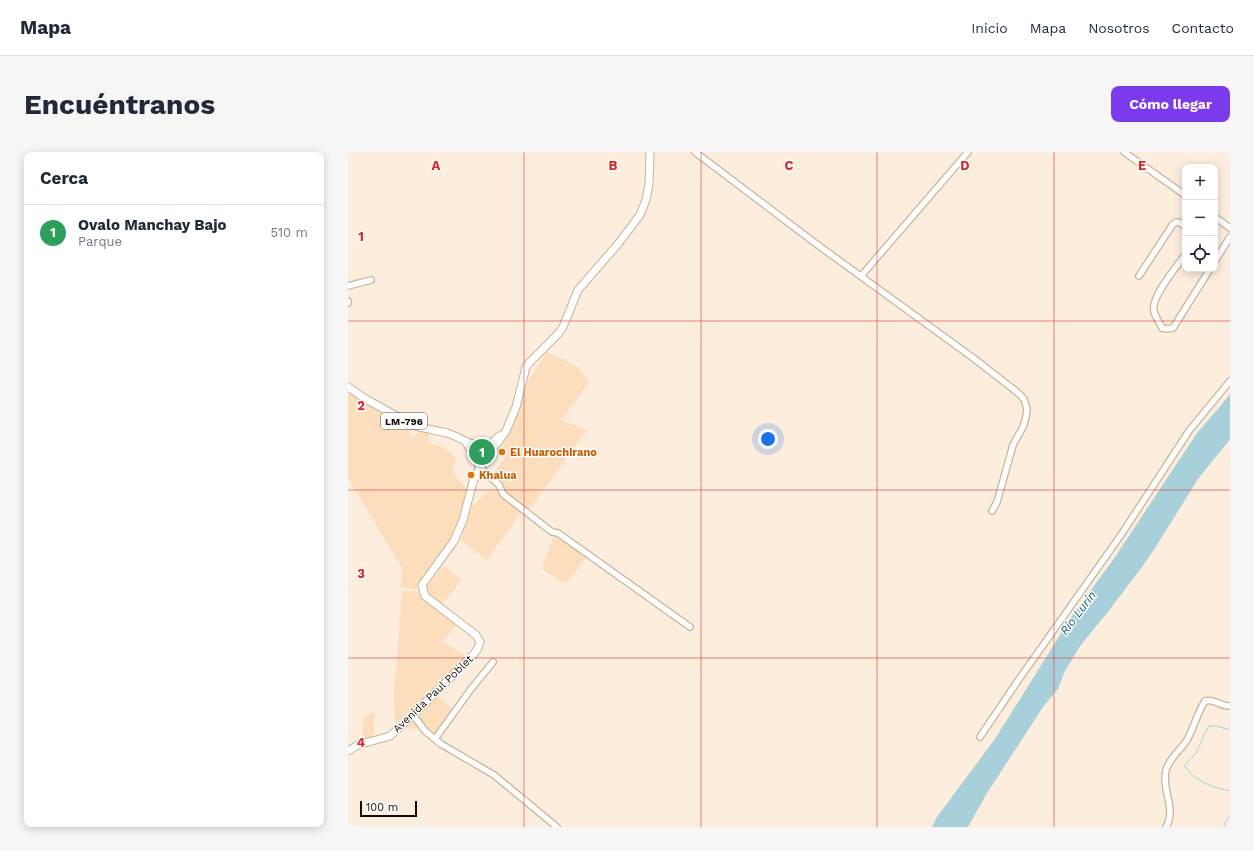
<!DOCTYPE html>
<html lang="es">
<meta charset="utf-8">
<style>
body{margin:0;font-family:"Work Sans",sans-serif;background:#f6f6f7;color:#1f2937}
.controls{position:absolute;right:12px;top:12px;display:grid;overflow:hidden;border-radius:8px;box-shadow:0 2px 10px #0003}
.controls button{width:36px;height:36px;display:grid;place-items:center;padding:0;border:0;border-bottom:1px solid #e0e1e3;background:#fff;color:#1f2937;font:20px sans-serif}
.scale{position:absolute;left:12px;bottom:10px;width:57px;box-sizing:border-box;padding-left:4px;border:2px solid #150d05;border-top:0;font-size:11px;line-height:14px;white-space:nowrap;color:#150d05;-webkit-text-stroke:3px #fdfdfd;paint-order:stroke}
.you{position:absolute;left:420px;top:287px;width:14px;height:14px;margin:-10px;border:3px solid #fff;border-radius:50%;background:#1a73e8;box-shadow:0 0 0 6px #1a73e833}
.badge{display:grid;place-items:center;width:26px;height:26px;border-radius:50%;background:#7c3aed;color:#fff;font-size:13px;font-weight:700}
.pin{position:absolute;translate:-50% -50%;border:2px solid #fff;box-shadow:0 1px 4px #0006}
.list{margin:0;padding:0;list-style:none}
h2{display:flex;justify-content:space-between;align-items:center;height:52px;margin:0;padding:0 16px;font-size:17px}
h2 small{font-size:13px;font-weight:400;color:#747a83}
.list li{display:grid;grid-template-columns:26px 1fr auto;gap:12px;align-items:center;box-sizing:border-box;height:56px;padding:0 16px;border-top:1px solid #e0e1e3}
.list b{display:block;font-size:15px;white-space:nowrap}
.list p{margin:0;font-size:13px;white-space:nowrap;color:#747a83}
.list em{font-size:13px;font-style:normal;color:#747a83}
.icon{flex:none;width:22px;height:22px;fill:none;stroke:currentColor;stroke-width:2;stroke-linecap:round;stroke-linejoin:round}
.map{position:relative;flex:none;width:882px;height:675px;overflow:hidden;border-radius:8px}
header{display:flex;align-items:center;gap:24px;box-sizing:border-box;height:56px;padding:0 20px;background:#fff;border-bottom:1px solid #e0e1e3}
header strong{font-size:19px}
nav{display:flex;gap:22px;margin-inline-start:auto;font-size:14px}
.intro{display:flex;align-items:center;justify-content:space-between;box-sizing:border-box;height:96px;padding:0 24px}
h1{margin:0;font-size:28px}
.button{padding:10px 18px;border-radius:8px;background:#7c3aed;color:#fff;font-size:14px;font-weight:700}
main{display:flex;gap:24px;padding:0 24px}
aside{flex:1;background:#fff;border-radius:8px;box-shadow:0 2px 10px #0003}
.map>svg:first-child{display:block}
.built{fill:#fcddbc}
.green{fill:#dac6af}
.water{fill:#a8d0db}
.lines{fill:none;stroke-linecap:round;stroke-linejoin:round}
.stream{stroke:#a8d0db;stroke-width:1}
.minor-casing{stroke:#cbb398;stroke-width:8}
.major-casing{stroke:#cbb398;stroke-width:9}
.minor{stroke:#fff;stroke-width:5.5}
.major{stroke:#fff;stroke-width:7}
.grid{fill:none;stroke:#d62828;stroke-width:1;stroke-opacity:0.55}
.food-dot{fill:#e8710a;stroke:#fdfdfd;stroke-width:1.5}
.labels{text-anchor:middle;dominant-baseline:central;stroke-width:3;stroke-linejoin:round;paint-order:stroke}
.shield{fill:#fdfdfd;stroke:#5b554f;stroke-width:1}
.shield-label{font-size:10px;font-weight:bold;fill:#150d05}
.food-label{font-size:11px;font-weight:bold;fill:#c56008;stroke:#fdfdfd;text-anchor:start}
.street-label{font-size:11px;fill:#150d05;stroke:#fdfdfd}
.water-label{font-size:12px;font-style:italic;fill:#095d6d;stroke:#fdfdfd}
.grid-label{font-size:13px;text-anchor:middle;font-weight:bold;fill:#d62828;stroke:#fdfdfd;stroke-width:3;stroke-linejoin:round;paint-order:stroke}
</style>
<header>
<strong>Mapa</strong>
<nav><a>Inicio</a><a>Mapa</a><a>Nosotros</a><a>Contacto</a></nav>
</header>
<div class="intro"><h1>Encuéntranos</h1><a class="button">Cómo llegar</a></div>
<main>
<aside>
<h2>Cerca<small></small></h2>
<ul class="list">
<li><span class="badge" style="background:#2e9e5b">1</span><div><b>Ovalo Manchay Bajo</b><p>Parque</p></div><em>510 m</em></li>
</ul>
</aside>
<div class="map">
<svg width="882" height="675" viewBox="0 0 882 675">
<rect width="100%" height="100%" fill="#fceddd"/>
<g class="built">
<path d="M199 200 230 215 241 231 213 268 239 278 180 359 158 342 144 324 161 299 155 295 170 261 177 238 182 226Z"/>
<path d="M0 239H2L16 250 47 266 64 277 61 283 65 285 72 279 84 281 80 285 81 291 97 296V298L103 301 108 309 104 319 118 337V341L109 375 91 405H90L72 429 67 438 53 435 54 416 0 326Z"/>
<path d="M144 337 174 359 139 408 113 388 124 354Z"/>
<path d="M206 383 217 388 239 404 218 432 194 417Z"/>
<path d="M96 414 114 428 94 452 79 440V435Z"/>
<path d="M54 439H68L110 471 94 489 120 505 50 574 47 573 46 543Z"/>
<path d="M89 543 107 559 82 589 69 574 61 578 57 575Z"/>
<path d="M26 559V584L14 588 16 565Z"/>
</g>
<path class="green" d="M124 294 144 295 135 307C128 306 127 299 124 294Z"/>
<path class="water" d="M882 242V287L850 327 807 396 794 415 759 461 732 494 716 521 710 537 695 555 639 641 620 675H584L589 665 647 587 722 467 767 405 849 281 870 257Z"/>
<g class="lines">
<g class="stream">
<path d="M882 578 868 574H861C855 582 853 594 847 602 844 607 839 609 837 614 845 629 866 636 882 639"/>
<path d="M877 675 876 672 882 664"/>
</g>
<defs>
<g id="minor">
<path d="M347 0 467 91 624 205 669 240 676 247 679 257 678 265 675 275 665 293 649 350 644 359"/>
<path d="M776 0 837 43"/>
<path d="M867 65 882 76"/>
<path d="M837 103C829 114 802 146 806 159 807 165 812 171 814 176L819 177 825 176 862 117"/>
<path d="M867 109 882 85"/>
<path d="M513 124 620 0"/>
<path d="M791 124 825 72C830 68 833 71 837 75"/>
<path d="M0 134 23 128"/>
<path d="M0 149V151"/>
<path d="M132 315 151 333 155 342 204 380 210 381 342 475"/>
<path d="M65 563 77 579 93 592 146 623 209 675"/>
<path d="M632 585 669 530 773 383 841 279 882 229"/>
<path d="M87 587 123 537 145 510"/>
<path d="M818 675C829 656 813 638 818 618 822 605 832 599 839 588 846 576 849 561 857 549 867 546 873 555 882 554"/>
</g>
<g id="major">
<path d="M0 235 16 246 63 272C75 277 87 278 99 281 114 286 125 296 141 293L151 284"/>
<path d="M118 290 132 315"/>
<path d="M0 599 10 593 42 584 65 563 126 502 130 496 132 490 128 483 77 444 74 433 106 389 115 368 125 330 132 315 158 279 168 255 178 215 182 210 210 182 215 175 230 138 270 92 292 63 298 48 301 32 302 0"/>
</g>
</defs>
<use href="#minor" class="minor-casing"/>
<use href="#major" class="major-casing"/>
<use href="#minor" class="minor"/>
<use href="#major" class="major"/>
</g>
<path class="grid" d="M176 0V675M353 0V675M529 0V675M706 0V675M0 169H882M0 338H882M0 506H882"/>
<g class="food-dot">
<circle cx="154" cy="300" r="4"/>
<circle cx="123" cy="323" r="4"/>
</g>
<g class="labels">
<rect class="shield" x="33" y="261" width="46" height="16" rx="3"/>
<g class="shield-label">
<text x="56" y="269">LM-796</text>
</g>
<g class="food-label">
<text x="162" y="300">El Huarochirano</text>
<text x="131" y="323">Khalua</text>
</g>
<g class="street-label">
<text transform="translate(85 542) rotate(-44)">Avenida Paul Poblet</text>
</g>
<g class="water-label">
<text transform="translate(730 461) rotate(-53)">Río Lurín</text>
</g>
</g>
<g class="grid-label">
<text x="88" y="18">A</text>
<text x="265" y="18">B</text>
<text x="441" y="18">C</text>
<text x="617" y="18">D</text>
<text x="794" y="18">E</text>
<text x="13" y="89">1</text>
<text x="13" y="258">2</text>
<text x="13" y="426">3</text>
<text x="13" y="595">4</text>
</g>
</svg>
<div class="controls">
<button>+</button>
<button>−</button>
<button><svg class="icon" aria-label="locate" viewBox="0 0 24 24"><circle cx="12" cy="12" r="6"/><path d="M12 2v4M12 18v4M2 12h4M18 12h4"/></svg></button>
</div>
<div class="scale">100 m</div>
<div class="you"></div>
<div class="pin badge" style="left:134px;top:300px;background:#2e9e5b">1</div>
</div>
</main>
